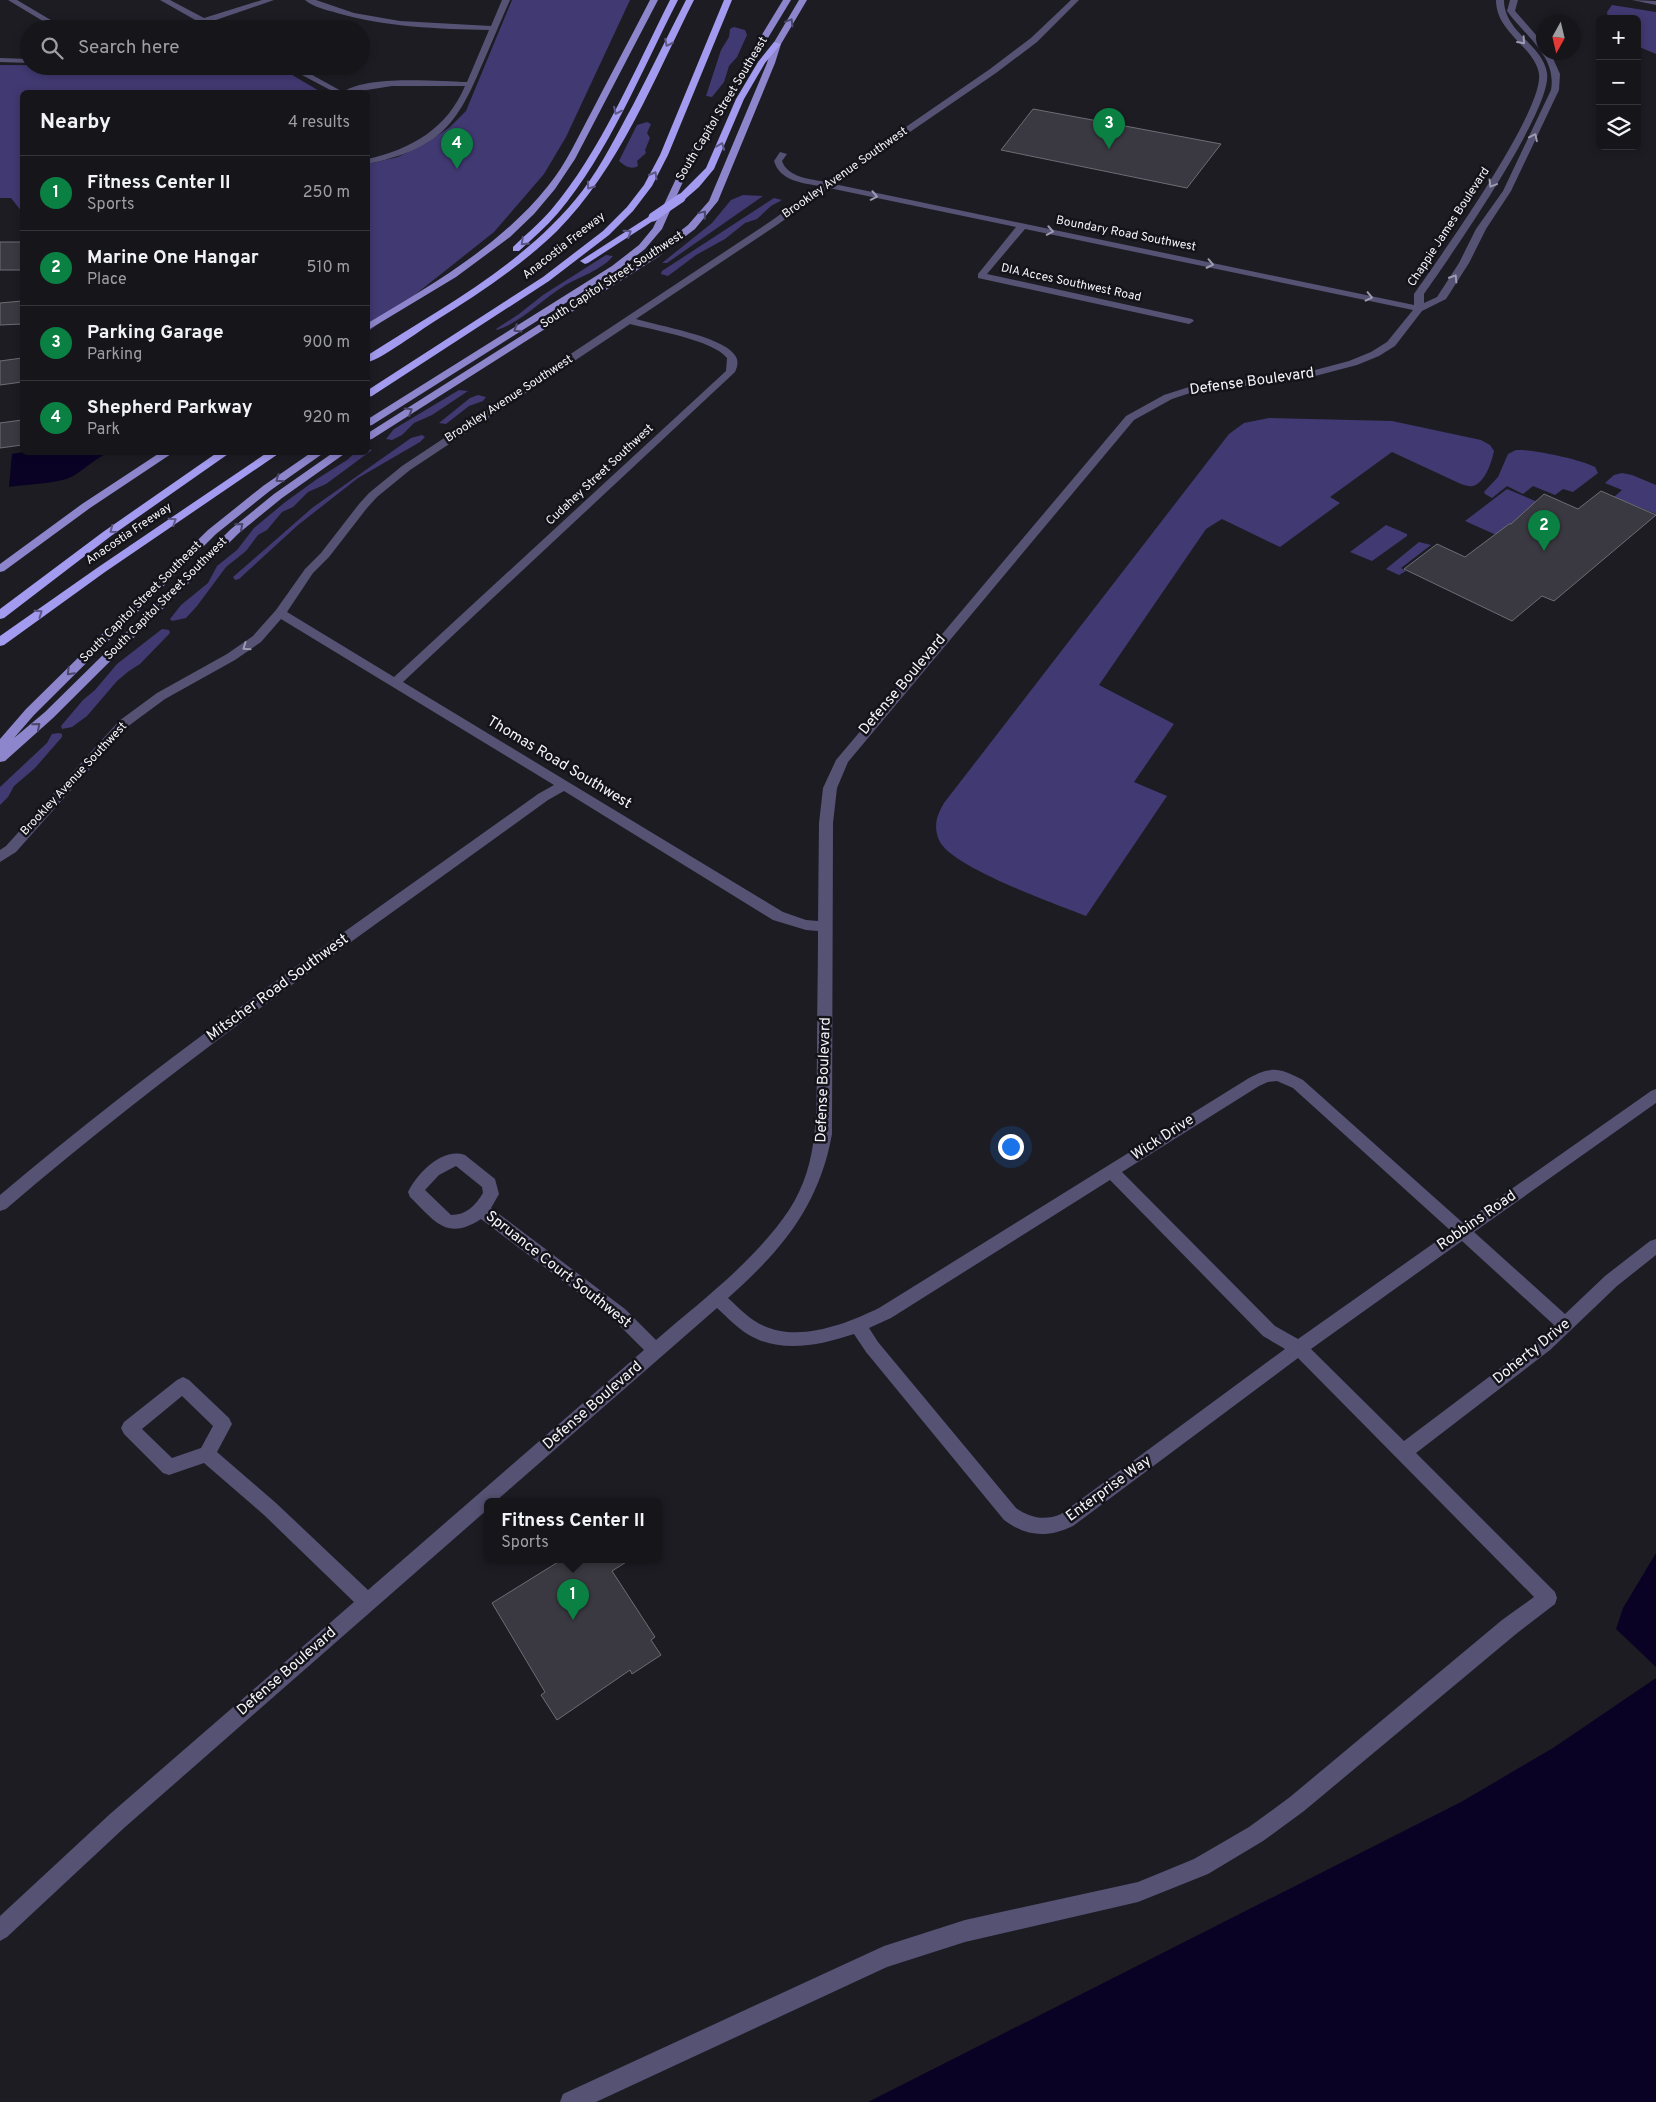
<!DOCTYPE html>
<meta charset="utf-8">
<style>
body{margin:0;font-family:Overpass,sans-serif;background:#1f1e23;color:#f1f3f6}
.controls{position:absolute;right:15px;top:15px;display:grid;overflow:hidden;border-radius:8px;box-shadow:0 2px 8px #0003}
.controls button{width:45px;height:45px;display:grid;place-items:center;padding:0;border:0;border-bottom:1px solid #353439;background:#16151a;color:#f1f3f6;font:25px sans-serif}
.compass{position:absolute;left:1536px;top:15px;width:45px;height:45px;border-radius:50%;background:#16151a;box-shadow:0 2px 8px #0003;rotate:188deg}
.you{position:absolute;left:1010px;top:1146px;width:18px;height:18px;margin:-12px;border:4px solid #fff;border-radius:50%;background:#1a73e8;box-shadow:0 0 0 8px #1a73e833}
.badge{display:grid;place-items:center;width:32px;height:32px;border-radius:50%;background:#0b8043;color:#fff;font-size:16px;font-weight:700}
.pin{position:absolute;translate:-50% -41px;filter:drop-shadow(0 1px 2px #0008)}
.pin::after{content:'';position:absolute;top:26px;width:18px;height:15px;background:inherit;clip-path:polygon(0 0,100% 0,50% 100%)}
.popup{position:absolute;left:484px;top:1498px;width:178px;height:65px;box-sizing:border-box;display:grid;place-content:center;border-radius:8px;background:#16151a;filter:drop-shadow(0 1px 4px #0005);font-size:16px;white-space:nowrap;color:#9e9fa2}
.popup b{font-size:19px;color:#f1f3f6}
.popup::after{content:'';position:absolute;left:50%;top:100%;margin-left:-10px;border:10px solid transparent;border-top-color:#16151a}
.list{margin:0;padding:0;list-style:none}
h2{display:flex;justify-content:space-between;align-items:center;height:65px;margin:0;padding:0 20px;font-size:21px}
h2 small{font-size:16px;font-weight:400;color:#9e9fa2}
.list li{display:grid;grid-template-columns:32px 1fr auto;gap:15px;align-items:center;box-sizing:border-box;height:75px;padding:0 20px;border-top:1px solid #353439}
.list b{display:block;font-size:19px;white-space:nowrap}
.list p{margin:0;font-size:16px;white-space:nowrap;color:#9e9fa2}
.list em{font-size:16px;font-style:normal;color:#9e9fa2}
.icon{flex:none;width:28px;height:28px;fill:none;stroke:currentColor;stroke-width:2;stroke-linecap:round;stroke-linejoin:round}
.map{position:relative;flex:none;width:1656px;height:2102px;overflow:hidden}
.search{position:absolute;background:#16151a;box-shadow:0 2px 8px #0003;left:20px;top:20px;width:350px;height:55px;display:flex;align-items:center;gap:12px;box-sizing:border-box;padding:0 18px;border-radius:28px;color:#9e9fa2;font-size:19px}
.panel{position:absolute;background:#16151a;box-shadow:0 2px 8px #0003;left:20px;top:90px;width:350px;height:365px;border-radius:8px}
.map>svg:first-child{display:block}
.green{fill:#413971}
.water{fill:#0a0225}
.building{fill:#3a3941;stroke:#6d6d76}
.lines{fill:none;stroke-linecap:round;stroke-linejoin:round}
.minor{fill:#555274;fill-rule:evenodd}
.major{fill:#8d86cc;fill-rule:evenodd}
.highway{fill:#a39bef;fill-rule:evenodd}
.highway-bridge{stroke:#a39bef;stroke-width:9}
.oneway{stroke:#4a476a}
.oneway2{stroke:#9d9bb0}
.oneway3{stroke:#5c5784}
.labels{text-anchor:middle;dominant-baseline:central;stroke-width:5;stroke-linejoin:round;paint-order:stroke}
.far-street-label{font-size:12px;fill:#f4f4f9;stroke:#14131a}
.street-label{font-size:15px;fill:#f4f4f9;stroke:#14131a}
</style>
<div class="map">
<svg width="1656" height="2102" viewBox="0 0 1656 2102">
<rect width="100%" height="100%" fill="#1d1c23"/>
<g class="green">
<path d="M512 0H630L566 137 544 174 494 232 368 332V164L398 157 425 144 450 127 466 111Z"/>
<path d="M1612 5 1656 12V54L1637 46V19H1608L1607 12Z"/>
<path d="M734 27 745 30 747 35 737 57 729 66 724 82 712 97 706 96 721 50 729 37 730 29Z"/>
<path d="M0 65 277 66 321 92H22V212L11 198H0Z"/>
<path d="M647 122 651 124 647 133 650 138 645 150 646 153 637 161 638 166C631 170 625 166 619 161L637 125Z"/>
<path d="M743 195 763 196 667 263H662L712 223 731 200Z"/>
<path d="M774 198 782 200 771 206 757 219 745 223 725 239 696 255 668 276 661 274 662 271Z"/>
<path d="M606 255 613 256C602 270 579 277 564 286 542 299 522 322 497 330L496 329 519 314 543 295Z"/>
<path d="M459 390 468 391 432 415 414 423 402 435 392 440 386 439 394 429Z"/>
<path d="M478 395 486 397 483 401 469 406 446 424 439 423 470 398Z"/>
<path d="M1269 418 1392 421 1481 440 1490 445 1494 451C1492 461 1485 483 1473 486 1470 487 1465 485 1461 484L1392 452 1330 497 1340 503 1280 547 1222 519 1206 529 1099 685 1174 724 1134 782 1167 796 1086 916C1056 904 950 867 939 840 933 826 937 815 944 803L1229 434 1244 423Z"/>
<path d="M422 435 425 437 420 442 358 478 298 525 239 579 235 580 233 577 312 508 411 438Z"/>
<path d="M368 449 372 450 326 484 308 492 293 507 282 512 267 530 258 535 246 551 226 567 197 606 186 618 172 621 170 619 181 605 208 583 217 566 237 550 254 528 284 503 317 479 347 460 355 453 368 452Z"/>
<path d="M1516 450C1532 449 1580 459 1595 467L1598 473 1573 492 1563 489 1555 495 1533 486 1523 494 1507 486 1492 498 1485 494 1484 492 1498 477 1508 454Z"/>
<path d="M1622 473 1632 475 1656 485V514L1614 497 1622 490 1605 483 1614 475Z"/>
<path d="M1507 489 1540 503 1512 525 1509 524 1500 534H1494L1465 521Z"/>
<path d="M1386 525 1407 534V536L1372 561 1350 552Z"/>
<path d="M1419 542 1431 545 1401 568 1406 571 1399 575 1386 569Z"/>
<path d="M162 629 169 630 170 633 140 664 129 671 117 681 87 716 72 727 62 729 61 726 83 700 95 690 117 664Z"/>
<path d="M59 733 62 734V737L35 768 14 786 8 797 0 805V787L47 743 52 734Z"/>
</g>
<g class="water">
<path d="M24 452H108V453C96 458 87 467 75 475 61 484 27 484 9 487L12 454Z"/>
<path d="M1656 1553V1667L1616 1629 1623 1608Z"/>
<path d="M1656 1678V2102H868L1461 1802 1553 1748Z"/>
</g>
<g class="building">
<path d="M1033 109 1125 126 1221 144 1187 188 1001 150Z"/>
<rect x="0" y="242" width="22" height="28"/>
<path d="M22 301V324L0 325V303Z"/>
<path d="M22 358V382L0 385V361Z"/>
<path d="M22 420V445L0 448V423Z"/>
<path d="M1601 491 1656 515 1554 601 1542 596 1512 621 1404 569 1437 544 1465 557 1509 524H1511L1544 494 1578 509Z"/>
<path d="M563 1559H631L612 1571 655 1637 651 1640 661 1655 632 1674 630 1670 557 1720 541 1695 545 1692 492 1603Z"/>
</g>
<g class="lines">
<g class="minor">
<path d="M8 0H17L66 29H56Z"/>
<path d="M160 0H170L204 18 262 0H274L210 22 222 29H212L203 24 188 29H175L197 21Z"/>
<path d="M305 0H316L354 13 400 21 491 26 502 0H510C500 22 491 45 481 67 455 130 435 149 368 164V159C411 149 447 129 465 86H392L354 92H334L285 66H296L343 92C367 75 437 81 467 82L489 30C438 29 386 27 337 13 327 10 313 7 305 0Z"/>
<path d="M1071 0H1079L1037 42 996 73 834 184 1414 305V294C1440 257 1544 111 1539 74 1535 47 1496 33 1496 0H1504C1504 32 1543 45 1547 73 1553 110 1449 258 1424 294V303L1437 297 1459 263 1476 229 1503 191 1551 90C1557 56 1525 36 1507 11L1510 0H1518L1515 11 1544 44V52H1550L1560 74 1559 90 1511 191 1486 229 1469 263 1446 299 1422 311 1395 346 1379 356 1357 365 1300 380 1196 391 1172 399 1134 420 848 762 837 788 833 823 832 1134C819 1206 782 1250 728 1298 739 1308 750 1320 764 1326 800 1342 846 1324 879 1308L1249 1078C1272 1065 1281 1069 1303 1080L1463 1223 1651 1091 1656 1089V1103L1474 1232 1565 1314 1605 1276 1650 1241 1656 1239V1255L1617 1286 1550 1350 1416 1453 1555 1592 1557 1598 1555 1604 1516 1634 1304 1811 1263 1841 1208 1874 1138 1902 965 1942 887 1967 596 2102H560L563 2094 884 1946 965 1920 1138 1882 1194 1859 1249 1827 1290 1797 1502 1620 1534 1597 1298 1358 1073 1526C1048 1538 1027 1537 1004 1520L866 1352 854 1334C821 1345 781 1354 749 1335 737 1328 727 1317 717 1308L496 1501H488V1509L124 1828 7 1937 0 1941V1916L110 1814 354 1602 264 1515 204 1463 169 1475 163 1473 124 1434 121 1428 124 1422 177 1380 183 1377 189 1380 229 1418 232 1424 217 1452 276 1503 368 1590 644 1350 613 1319 481 1219C446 1242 434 1220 410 1197L408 1192C417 1174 442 1147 465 1155L495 1179 499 1194 491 1208 625 1309 656 1340C702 1300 754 1262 789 1210 821 1162 816 1105 817 1049 817 1010 818 971 818 931L806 930 773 920 564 791 548 800C365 933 178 1061 6 1209L0 1211V1195C171 1050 357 924 538 794L554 785 281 619 261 642 235 660 165 699 127 727 16 852 0 862V850L6 846 119 721 157 693 227 654 253 636 276 610 305 569 321 553 359 504 369 493 402 466 771 221 820 186C802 183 780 181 774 161L780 152 787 154 782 161C788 178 811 179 826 182L990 69 1031 38ZM829 188 1016 227 978 274V278L1189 324 1194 321 1192 319 987 274 1025 229 1413 310 1387 342 1371 352 1349 361 1300 374 1195 385 1164 395 1126 416 836 760 823 788 819 823 818 921 806 920 783 912 403 682 735 372C738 365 739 360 734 354 720 336 659 326 636 319L777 225ZM630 324C653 330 713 340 727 358L726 371 394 677 287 612 313 573 329 557 367 508 377 497 410 470ZM1277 1081 1293 1088 1451 1231 1298 1339 1275 1326 1122 1172 1259 1086 1268 1082ZM456 1166 482 1187 483 1193C475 1206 466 1215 451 1215L425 1190 439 1175ZM1110 1180 1263 1336 1285 1349 1061 1514C1045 1521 1030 1518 1016 1508L878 1342 869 1328 891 1318ZM1462 1241 1554 1325 1538 1340 1404 1441 1311 1349ZM182 1396 213 1426 201 1448 172 1458 142 1429Z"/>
<path d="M1632 0 1656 1V5Z"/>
<path d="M0 58 29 59V63L0 62Z"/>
</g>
<g class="major">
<path d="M650 0H658L575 159 555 189 534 214 510 237 456 277 368 330V323C433 284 500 246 548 186 566 164 578 137 592 111 611 74 631 37 650 0Z"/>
<path d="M783 0H791L689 168 662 229 645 249 618 270 372 425 368 426V419L612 266 639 245 653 228 681 168Z"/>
<path d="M799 0H807L781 44 775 63 718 201 695 229 658 257 372 439 368 440V433L652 253 688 225 709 201 767 63 773 44Z"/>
<path d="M161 452H174L90 508 4 571 0 572V564L82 504Z"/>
<path d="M312 452H325L271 490 216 534 34 715 14 738 45 712 231 529 274 494 334 452H347L282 498 239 533 53 718 5 761 0 762V739L26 709 208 530 263 486Z"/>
</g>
<g class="highway">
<path d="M670 0H678C642 70 608 154 558 213 546 227 532 239 519 251H513V247C525 235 540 223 551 210 600 153 636 67 670 0Z"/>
<path d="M686 0H694C655 77 619 169 557 231 521 266 478 294 435 321 422 329 380 360 368 362V355C444 306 527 263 583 190 603 163 617 134 633 105 651 70 668 35 686 0Z"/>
<path d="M724 0H732L668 155 652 186 633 211 609 235 549 281 372 396 368 397V390L543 277 603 231 627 207 644 185 660 155Z"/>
<path d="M774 42 781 44 765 63 744 99 714 169 699 187 684 200H678V196L706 168 736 99 758 62Z"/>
<path d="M653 214 658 217 656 219 588 263 585 264 580 261Z"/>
<path d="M218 452H231L111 536 4 618 0 619V609L103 532Z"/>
<path d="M268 452H281L105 572 4 645 0 646V636L97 568Z"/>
</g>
<path class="highway-bridge" d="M653 217 681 198"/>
</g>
<defs><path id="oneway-chevron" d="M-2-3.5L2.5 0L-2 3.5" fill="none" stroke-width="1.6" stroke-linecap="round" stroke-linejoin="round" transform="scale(1.25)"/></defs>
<g class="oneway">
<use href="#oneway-chevron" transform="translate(790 22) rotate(-59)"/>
<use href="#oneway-chevron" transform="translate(703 214) rotate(-50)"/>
<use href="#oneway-chevron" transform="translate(517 329) rotate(148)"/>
<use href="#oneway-chevron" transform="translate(409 411) rotate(-32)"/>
<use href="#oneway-chevron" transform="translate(279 479) rotate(145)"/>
<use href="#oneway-chevron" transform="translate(240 526) rotate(-41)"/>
<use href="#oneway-chevron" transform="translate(70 672) rotate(135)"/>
<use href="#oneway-chevron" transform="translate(37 726) rotate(-41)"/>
</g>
<g class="oneway2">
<use href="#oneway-chevron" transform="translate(1522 41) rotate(48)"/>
<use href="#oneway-chevron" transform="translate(1534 137) rotate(-64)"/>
<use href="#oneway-chevron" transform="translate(1492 184) rotate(121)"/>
<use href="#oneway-chevron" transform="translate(874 196) rotate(11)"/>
<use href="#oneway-chevron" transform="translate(1050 231) rotate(11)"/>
<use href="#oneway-chevron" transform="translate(1210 264) rotate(12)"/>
<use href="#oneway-chevron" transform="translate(1454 278) rotate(-58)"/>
<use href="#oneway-chevron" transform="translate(1369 297) rotate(13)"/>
<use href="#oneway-chevron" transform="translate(246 647) rotate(145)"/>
</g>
<g class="oneway3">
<use href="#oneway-chevron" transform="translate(668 43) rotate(117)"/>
<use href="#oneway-chevron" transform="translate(617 111) rotate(116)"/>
<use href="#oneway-chevron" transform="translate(721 146) rotate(-69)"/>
<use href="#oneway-chevron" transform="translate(654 175) rotate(-60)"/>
<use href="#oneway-chevron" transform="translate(590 186) rotate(126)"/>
<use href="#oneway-chevron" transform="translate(628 233) rotate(-33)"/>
<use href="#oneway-chevron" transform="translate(524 242) rotate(137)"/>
<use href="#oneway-chevron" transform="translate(173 521) rotate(-33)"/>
<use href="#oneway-chevron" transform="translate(113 530) rotate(144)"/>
<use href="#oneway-chevron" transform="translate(39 613) rotate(-35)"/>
</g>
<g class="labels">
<g class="far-street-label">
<text transform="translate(722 109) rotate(-59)">South Capitol Street Southeast</text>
<text transform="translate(845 173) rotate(-35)">Brookley Avenue Southwest</text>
<text transform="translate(1449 227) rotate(-57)">Chappie James Boulevard</text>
<text transform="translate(1126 234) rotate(11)">Boundary Road Southwest</text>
<text transform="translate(564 246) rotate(-38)">Anacostia Freeway</text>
<text transform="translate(612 280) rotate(-33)">South Capitol Street Southwest</text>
<text transform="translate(1071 283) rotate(12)">DIA Acces Southwest Road</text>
<text transform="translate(509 399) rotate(-33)">Brookley Avenue Southwest</text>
<text transform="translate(600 475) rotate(-43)">Cudahey Street Southwest</text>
<text transform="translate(129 534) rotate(-34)">Anacostia Freeway</text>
<text transform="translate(166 599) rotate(-45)">South Capitol Street Southwest</text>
<text transform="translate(141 602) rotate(-45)">South Capitol Street Southeast</text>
<text transform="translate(74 779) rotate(-47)">Brookley Avenue Southwest</text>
</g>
<g class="street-label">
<text transform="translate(1252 382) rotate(-8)">Defense Boulevard</text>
<text transform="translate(903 685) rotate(-50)">Defense Boulevard</text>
<text transform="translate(559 763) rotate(31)">Thomas Road Southwest</text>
<text transform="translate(278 988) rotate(-36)">Mitscher Road Southwest</text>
<text transform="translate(824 1080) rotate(-88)">Defense Boulevard</text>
<text transform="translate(1163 1138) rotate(-33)">Wick Drive</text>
<text transform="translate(1477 1221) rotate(-35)">Robbins Road</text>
<text transform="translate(558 1270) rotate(38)">Spruance Court Southwest</text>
<text transform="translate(1532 1352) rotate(-39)">Doherty Drive</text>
<text transform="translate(593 1406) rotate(-41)">Defense Boulevard</text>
<text transform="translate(1109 1489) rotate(-36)">Enterprise Way</text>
<text transform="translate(287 1672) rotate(-41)">Defense Boulevard</text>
</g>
</g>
</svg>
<div class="controls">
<button>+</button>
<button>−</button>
<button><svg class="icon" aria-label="layers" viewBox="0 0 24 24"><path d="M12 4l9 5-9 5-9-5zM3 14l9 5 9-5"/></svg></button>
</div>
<svg class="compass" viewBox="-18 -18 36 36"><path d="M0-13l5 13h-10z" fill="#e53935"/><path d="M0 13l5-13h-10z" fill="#9e9fa2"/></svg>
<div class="you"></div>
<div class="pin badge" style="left:573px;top:1620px">1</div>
<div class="popup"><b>Fitness Center II</b>Sports</div>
<div class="pin badge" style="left:1544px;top:551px">2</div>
<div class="pin badge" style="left:1109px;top:149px">3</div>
<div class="pin badge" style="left:457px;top:169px">4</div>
<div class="search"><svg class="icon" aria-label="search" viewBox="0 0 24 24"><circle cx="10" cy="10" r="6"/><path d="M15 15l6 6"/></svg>Search here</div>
<section class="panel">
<h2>Nearby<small>4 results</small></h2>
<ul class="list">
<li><span class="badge">1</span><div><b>Fitness Center II</b><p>Sports</p></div><em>250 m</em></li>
<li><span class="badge">2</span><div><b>Marine One Hangar</b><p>Place</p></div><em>510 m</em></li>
<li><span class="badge">3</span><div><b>Parking Garage</b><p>Parking</p></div><em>900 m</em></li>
<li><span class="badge">4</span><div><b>Shepherd Parkway</b><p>Park</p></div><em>920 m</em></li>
</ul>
</section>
</div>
